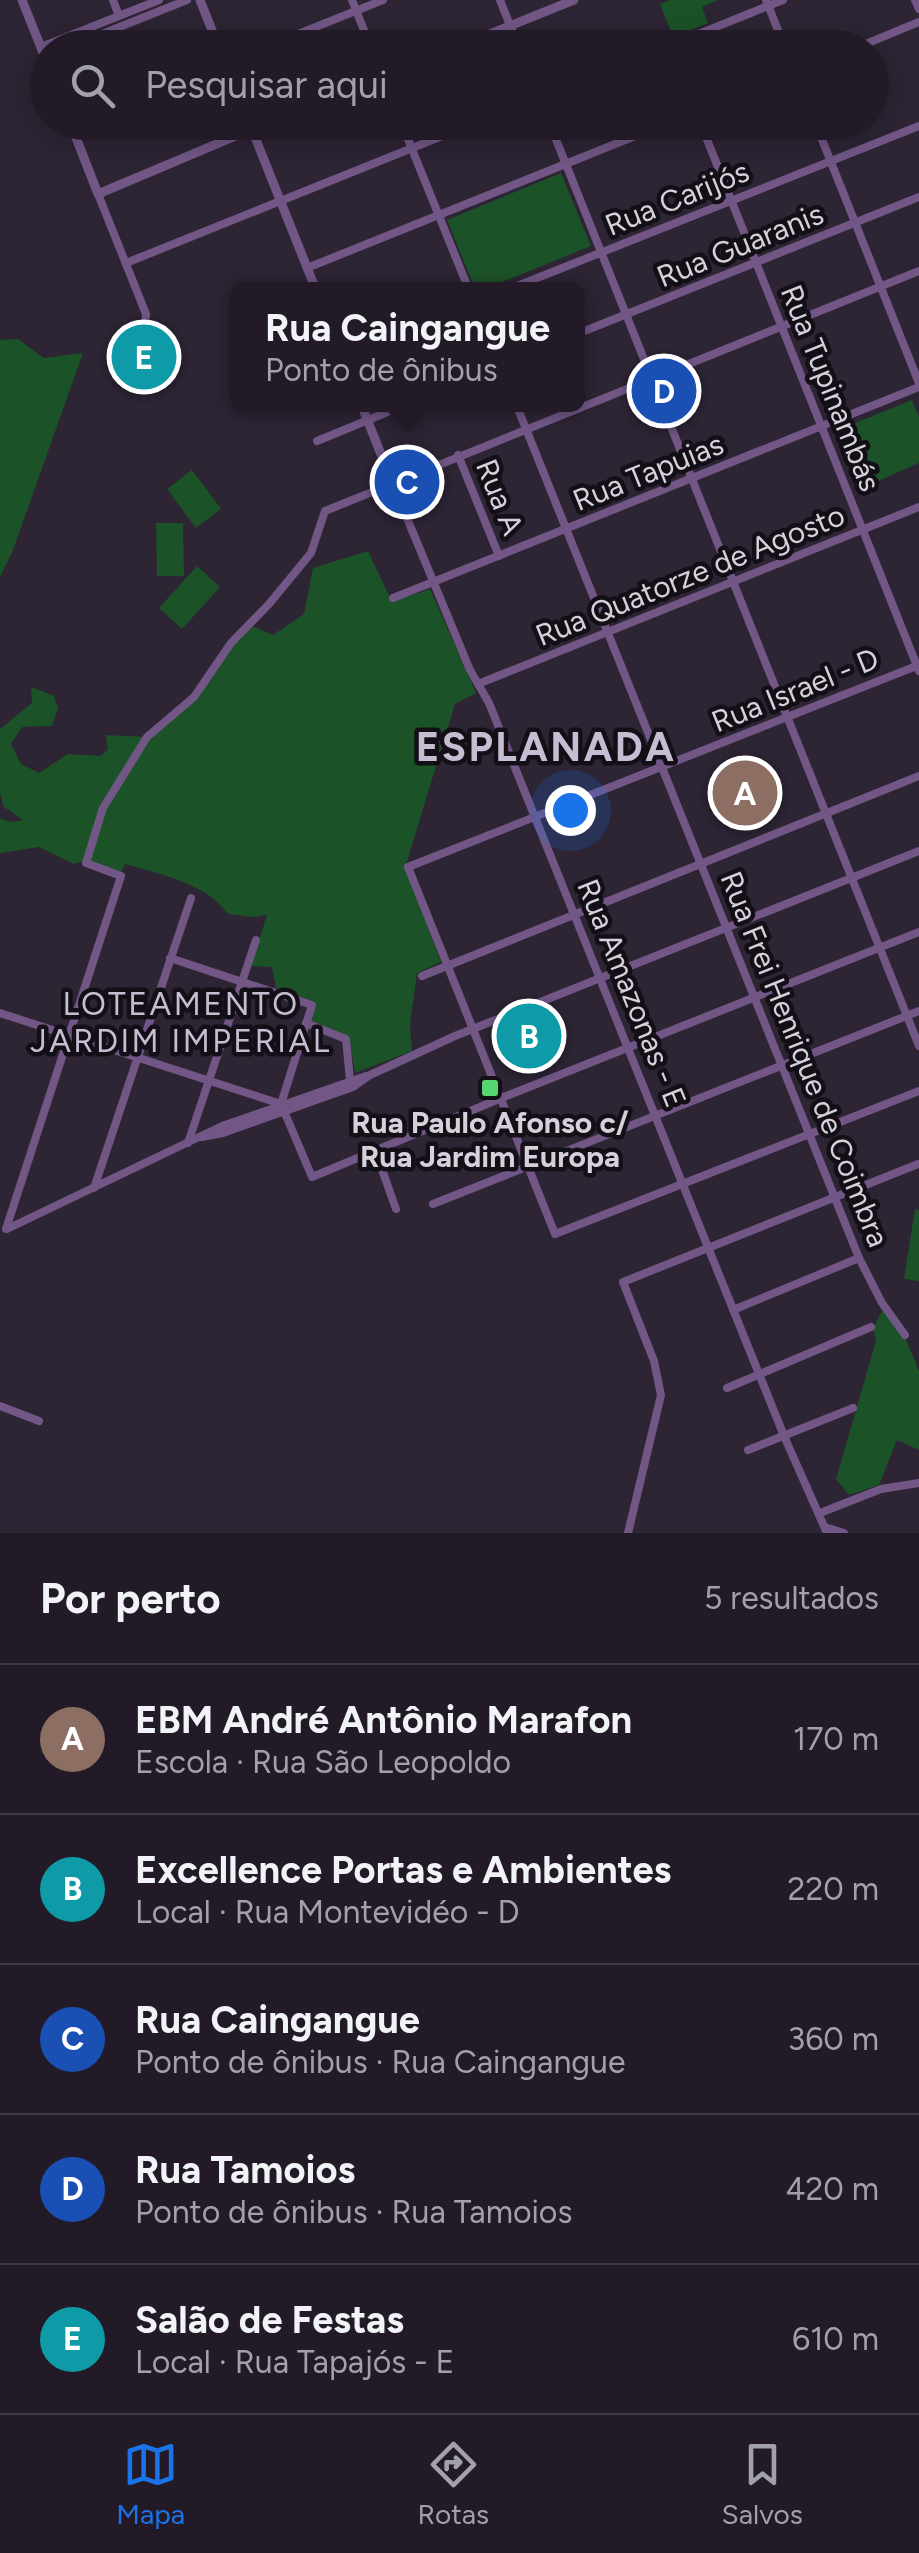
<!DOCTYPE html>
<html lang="pt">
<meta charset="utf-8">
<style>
body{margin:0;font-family:Figtree,sans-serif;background:#2a242f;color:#f1f3f6}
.you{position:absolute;left:570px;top:810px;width:35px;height:35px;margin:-25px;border:8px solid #fff;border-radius:50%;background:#1a73e8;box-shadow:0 0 0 15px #1a73e833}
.badge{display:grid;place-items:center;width:65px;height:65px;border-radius:50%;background:#1a73e8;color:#fff;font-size:32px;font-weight:700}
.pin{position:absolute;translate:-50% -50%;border:5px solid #fff;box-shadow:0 2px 10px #0006}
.popup{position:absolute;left:230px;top:282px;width:355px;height:130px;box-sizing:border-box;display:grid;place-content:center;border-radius:15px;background:#221b27;filter:drop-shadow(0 2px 8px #0005);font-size:32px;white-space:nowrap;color:#a2a1a7}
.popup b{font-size:38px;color:#f1f3f6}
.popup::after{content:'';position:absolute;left:50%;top:100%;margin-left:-20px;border:20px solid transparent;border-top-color:#221b27}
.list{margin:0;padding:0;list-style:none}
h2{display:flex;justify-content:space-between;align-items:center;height:130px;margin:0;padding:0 40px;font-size:42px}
h2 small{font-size:32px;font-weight:400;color:#a2a1a7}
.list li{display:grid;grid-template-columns:65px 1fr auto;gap:30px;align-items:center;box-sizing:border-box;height:150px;padding:0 40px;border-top:2px solid #3f3944}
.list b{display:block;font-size:38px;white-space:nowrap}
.list p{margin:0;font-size:32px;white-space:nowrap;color:#a2a1a7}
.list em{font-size:32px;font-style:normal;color:#a2a1a7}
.icon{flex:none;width:55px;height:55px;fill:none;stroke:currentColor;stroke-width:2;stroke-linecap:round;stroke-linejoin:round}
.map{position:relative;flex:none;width:919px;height:1533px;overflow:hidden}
.search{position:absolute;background:#221b27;box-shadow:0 5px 25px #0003;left:30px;right:30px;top:30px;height:110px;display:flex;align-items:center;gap:25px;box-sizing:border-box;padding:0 35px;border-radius:55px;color:#a2a1a7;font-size:38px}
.sheet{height:880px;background:#221b27}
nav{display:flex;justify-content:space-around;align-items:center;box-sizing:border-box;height:140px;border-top:2px solid #3f3944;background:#221b27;font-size:28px;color:#a2a1a7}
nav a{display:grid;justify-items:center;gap:5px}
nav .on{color:#1a73e8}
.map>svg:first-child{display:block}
.green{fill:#1c5228}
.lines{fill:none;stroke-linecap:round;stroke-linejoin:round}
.minor{stroke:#725786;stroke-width:8}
.tertiary{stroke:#725786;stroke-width:9}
.poi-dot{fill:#55d671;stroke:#130f17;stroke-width:4}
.labels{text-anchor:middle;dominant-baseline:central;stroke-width:9;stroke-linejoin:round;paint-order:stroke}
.street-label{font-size:30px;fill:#d6d0db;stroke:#130f17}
.poi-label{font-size:30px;font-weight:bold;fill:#d6d0db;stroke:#130f17}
.neighbourhood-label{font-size:32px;letter-spacing:2.5px;fill:#c7bcd2;stroke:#130f17}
.district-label{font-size:40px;font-weight:bold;letter-spacing:2.5px;fill:#c7bcd2;stroke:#130f17}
</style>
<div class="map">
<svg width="919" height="1533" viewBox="0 0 919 1533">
<rect width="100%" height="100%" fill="#2d2434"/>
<g class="green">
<path d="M670 0H718L702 7 708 23 673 37 660 4Z"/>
<path d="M561 173 591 246 485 289H475L447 220Z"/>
<path d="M18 339 44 358 83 353 13 550 0 577V340Z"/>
<path d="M912 400 919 417V463L862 488 838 430Z"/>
<path d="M192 470 221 509 196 528 167 489Z"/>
<path d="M156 523H183L184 576H157Z"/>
<path d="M368 551 392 602 430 589 476 693 455 704 405 868 441 962 417 973 410 1024 412 1051 355 1073 349 1036 310 1020 315 1002 276 988 272 967 251 966 267 915 252 917 228 914C206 883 159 874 125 864L121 873 87 860 74 864 39 847 0 853V818L10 822 23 820 4 807 0 794V729L32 703 31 687 54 696 58 709 52 726 22 727 11 744 21 764 39 773 68 754 101 756 108 749 106 735 147 737 194 697 214 664 250 625 273 635 304 614 313 568Z"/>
<path d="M197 566 220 587 182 629 159 608Z"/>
<path d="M915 1209 919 1210V1281L904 1279Z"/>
<path d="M883 1309 905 1337 919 1371V1450L897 1440 879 1485 849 1495 836 1479 876 1341 873 1328Z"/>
</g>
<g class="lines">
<g class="minor">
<path d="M113 0 119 16"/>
<path d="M352 0 371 48"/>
<path d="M500 0 519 48"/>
<path d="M766 0 785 48"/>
<path d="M915 0 919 9"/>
<path d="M41 47 159 0"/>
<path d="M67 48 187 0"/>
<path d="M263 48 383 0"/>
<path d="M664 48 783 0"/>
<path d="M856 48 919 22"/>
<path d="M401 122 469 290"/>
<path d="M549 122 919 1046"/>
<path d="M700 122 919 671"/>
<path d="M815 122 919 383"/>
<path d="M98 194 146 314 144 336"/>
<path d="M126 263 477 122"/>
<path d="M307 268 670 122"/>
<path d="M507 290 919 126"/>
<path d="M577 334 919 197"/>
<path d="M516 404 859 1258 882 1303 905 1335"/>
<path d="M317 441 407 404"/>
<path d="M458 455 499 556"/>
<path d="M392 482 470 670 489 703 784 1436 827 1533"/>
<path d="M393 598 919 387"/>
<path d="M919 665 408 867 555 1234 919 1091"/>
<path d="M478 684 919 507"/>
<path d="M170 958 312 1005 281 1104"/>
<path d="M422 976 919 776"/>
<path d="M0 1013 281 1104"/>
<path d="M306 1023 346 1039 350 1080"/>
<path d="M281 1104 312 1177 499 1099 919 932"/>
<path d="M202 1137 223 1133 353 1087 370 1075 455 1036 919 851"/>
<path d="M188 1143 256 940"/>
<path d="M375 1150 396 1209"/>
<path d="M94 1188 191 898"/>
<path d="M433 1204 919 1011"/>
<path d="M6 1229 121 876 86 863 103 808 147 737 194 697 231 643 269 604 311 553 325 511 919 271"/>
<path d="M7 1229 222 1126 366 1076"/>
<path d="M733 1310 859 1258"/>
<path d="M727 1388 871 1327"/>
<path d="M0 1406 39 1421"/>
<path d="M748 1450 853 1408"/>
<path d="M820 1513 881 1489 919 1483"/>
<path d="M825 1527 844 1533"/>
<path d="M628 1533 661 1395 654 1361 623 1282 918 1164"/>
</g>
<g class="tertiary">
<path d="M22 0 48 65"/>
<path d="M200 0 219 48"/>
<path d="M455 48 574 0"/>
<path d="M70 122 98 194 269 122"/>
<path d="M249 122 316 290"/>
<path d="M361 404 392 482"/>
</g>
</g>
<rect class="poi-dot" x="480" y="1078" width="20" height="20" rx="5"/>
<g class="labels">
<g class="street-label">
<text transform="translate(677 198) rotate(-22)">Rua Carijós</text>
<text transform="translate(740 245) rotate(-22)">Rua Guaranis</text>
<text transform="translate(831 388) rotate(68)">Rua Tupinambás</text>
<text transform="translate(648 472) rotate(-22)">Rua Tapuias</text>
<text transform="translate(500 497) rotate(68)">Rua A</text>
<text transform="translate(690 575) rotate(-22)">Rua Quatorze de Agosto</text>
<text transform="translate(795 690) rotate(-22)">Rua Israel - D</text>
<text transform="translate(632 993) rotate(68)">Rua Amazonas - E</text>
<text transform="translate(805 1059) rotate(68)">Rua Frei Henrique de Coimbra</text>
</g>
<g class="poi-label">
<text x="490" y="1122">Rua Paulo Afonso c/<tspan x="490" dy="34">Rua Jardim Europa</tspan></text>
</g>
<g class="neighbourhood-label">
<text x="181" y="1004">LOTEAMENTO<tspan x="181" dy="37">JARDIM IMPERIAL</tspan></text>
</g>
<g class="district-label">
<text x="546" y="747">ESPLANADA</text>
</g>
</g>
</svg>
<div class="you"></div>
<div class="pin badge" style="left:745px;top:793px;background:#8d6e63">A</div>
<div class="pin badge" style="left:529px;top:1036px;background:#0f9aa8">B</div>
<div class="pin badge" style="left:407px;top:482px;background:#1a4fb4">C</div>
<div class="popup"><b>Rua Caingangue</b>Ponto de ônibus</div>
<div class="pin badge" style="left:664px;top:391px;background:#1a4fb4">D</div>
<div class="pin badge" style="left:144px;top:357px;background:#0f9aa8">E</div>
<div class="search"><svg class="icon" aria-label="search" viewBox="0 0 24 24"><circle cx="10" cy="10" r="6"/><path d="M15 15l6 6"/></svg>Pesquisar aqui</div>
</div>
<section class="sheet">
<h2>Por perto<small>5 resultados</small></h2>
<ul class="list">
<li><span class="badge" style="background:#8d6e63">A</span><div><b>EBM André Antônio Marafon</b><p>Escola · Rua São Leopoldo</p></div><em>170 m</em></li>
<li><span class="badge" style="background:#0f9aa8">B</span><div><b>Excellence Portas e Ambientes</b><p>Local · Rua Montevidéo - D</p></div><em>220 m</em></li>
<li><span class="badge" style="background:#1a4fb4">C</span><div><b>Rua Caingangue</b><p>Ponto de ônibus · Rua Caingangue</p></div><em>360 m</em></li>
<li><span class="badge" style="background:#1a4fb4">D</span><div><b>Rua Tamoios</b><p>Ponto de ônibus · Rua Tamoios</p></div><em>420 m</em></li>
<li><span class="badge" style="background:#0f9aa8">E</span><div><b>Salão de Festas</b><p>Local · Rua Tapajós - E</p></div><em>610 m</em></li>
</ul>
</section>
<nav>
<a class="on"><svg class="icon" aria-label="map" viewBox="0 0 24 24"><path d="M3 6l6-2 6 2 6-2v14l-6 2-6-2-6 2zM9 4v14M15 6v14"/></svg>Mapa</a>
<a><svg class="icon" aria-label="directions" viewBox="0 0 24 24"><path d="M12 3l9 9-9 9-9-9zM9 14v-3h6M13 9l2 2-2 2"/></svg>Rotas</a>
<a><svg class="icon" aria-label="saved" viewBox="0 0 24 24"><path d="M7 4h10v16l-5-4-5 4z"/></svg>Salvos</a>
</nav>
